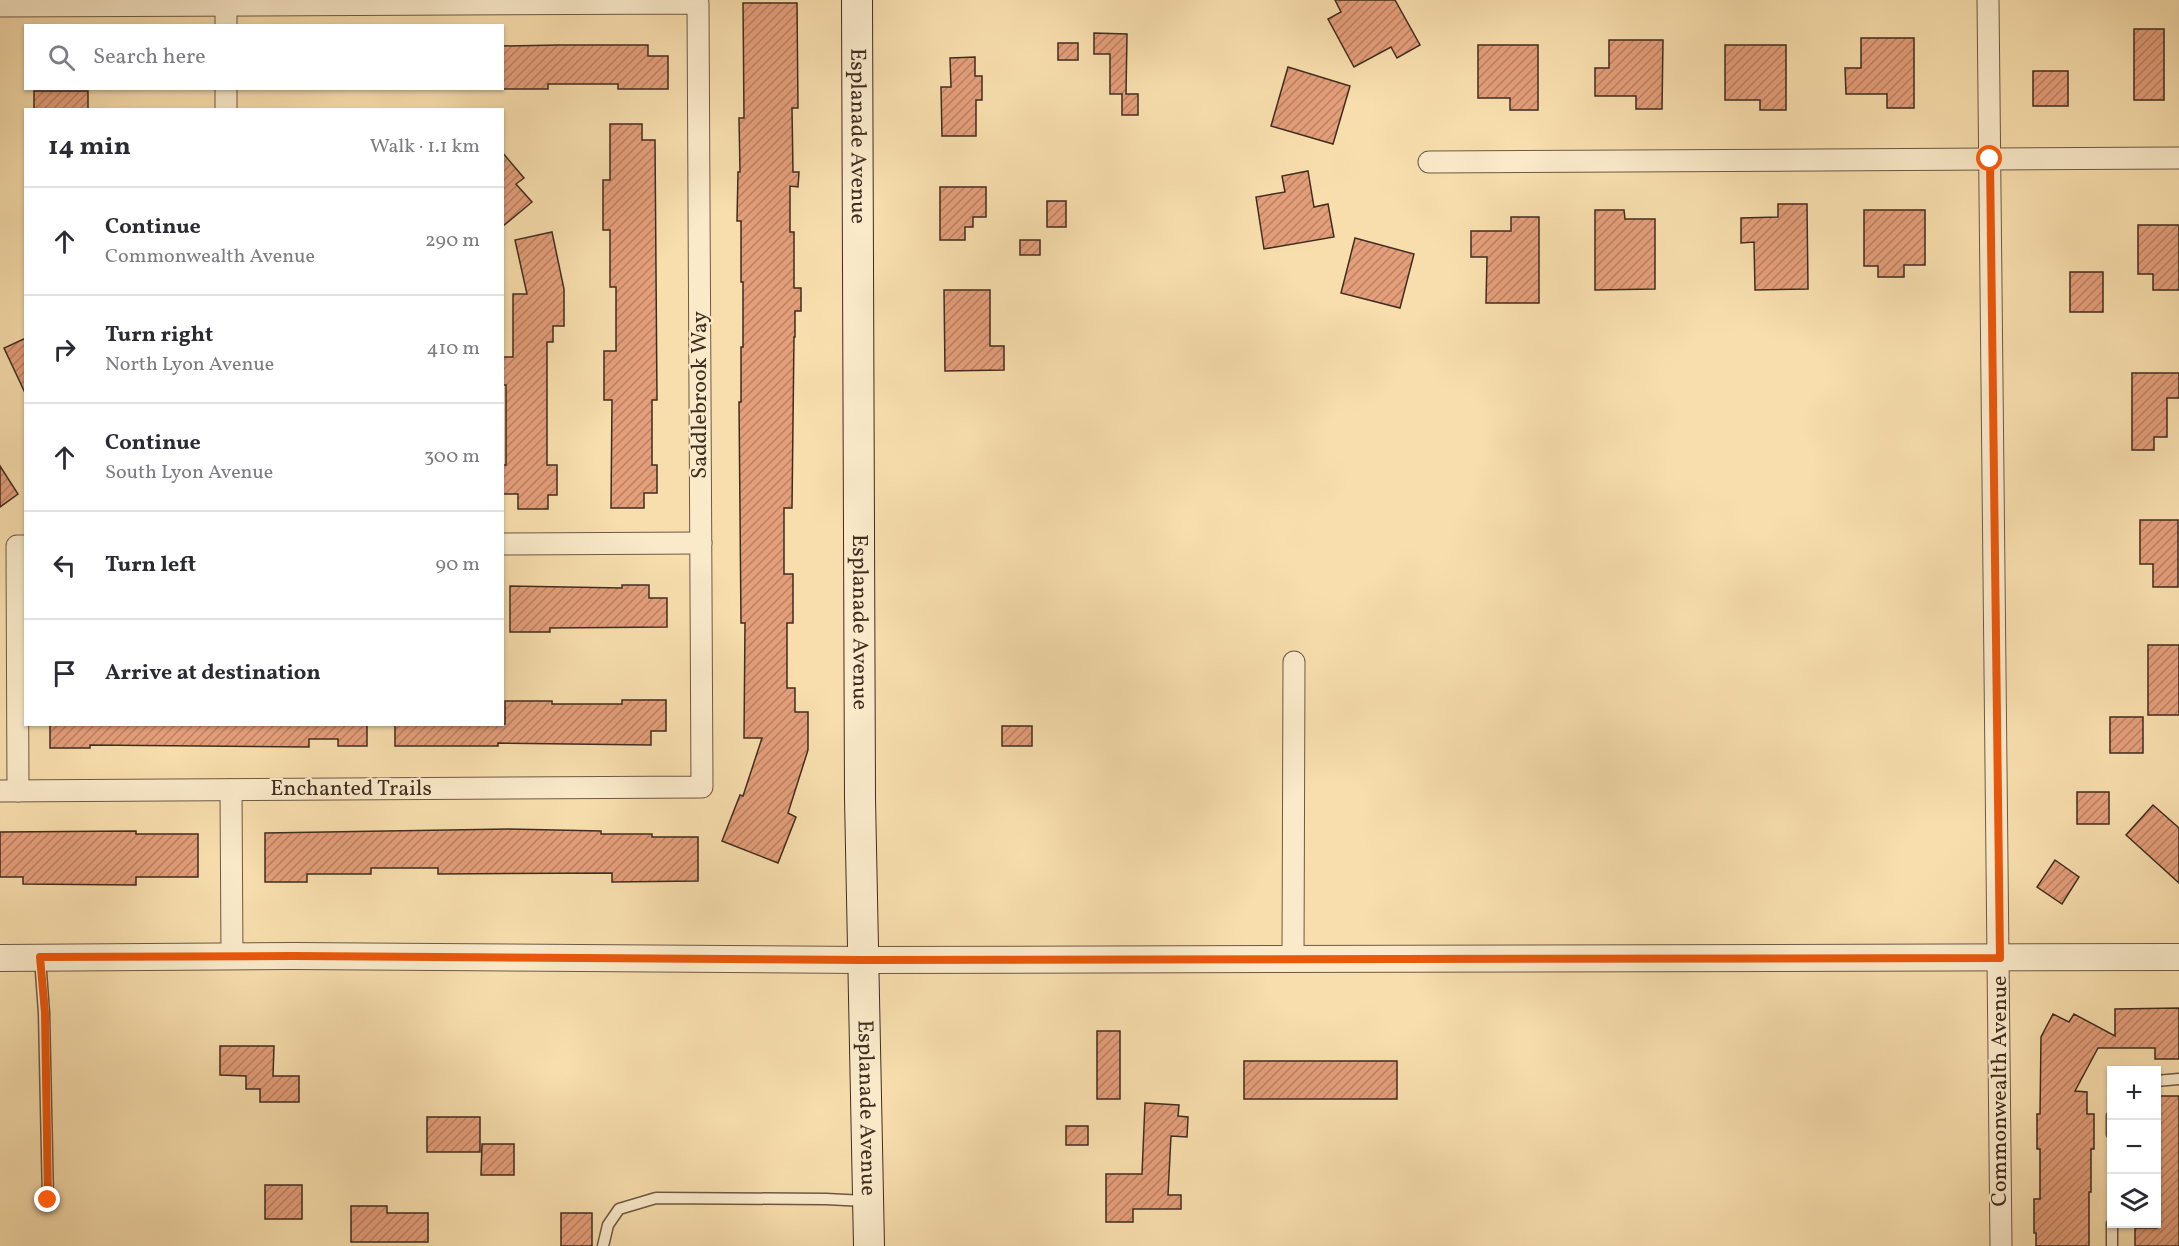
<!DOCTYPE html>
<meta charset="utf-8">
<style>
body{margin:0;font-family:Vollkorn,serif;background:#f2f2f3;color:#2b2b33}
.controls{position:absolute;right:18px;bottom:18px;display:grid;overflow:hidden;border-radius:0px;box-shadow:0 2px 4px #0004}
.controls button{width:54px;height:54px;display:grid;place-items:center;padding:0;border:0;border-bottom:2px solid #e1e1e2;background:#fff;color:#2b2b33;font:30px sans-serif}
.stop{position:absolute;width:18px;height:18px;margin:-14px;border:4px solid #ea580c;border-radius:50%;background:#fff}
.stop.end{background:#ea580c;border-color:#fff;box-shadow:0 2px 6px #0008}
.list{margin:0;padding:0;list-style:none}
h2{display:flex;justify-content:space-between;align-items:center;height:78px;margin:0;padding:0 24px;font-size:26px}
h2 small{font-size:20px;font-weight:400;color:#7c7c81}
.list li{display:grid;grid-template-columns:39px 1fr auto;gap:18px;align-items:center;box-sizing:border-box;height:108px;padding:0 24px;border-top:2px solid #e1e1e2}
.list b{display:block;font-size:22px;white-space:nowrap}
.list p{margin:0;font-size:20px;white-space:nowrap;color:#7c7c81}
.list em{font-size:20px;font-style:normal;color:#7c7c81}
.icon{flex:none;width:33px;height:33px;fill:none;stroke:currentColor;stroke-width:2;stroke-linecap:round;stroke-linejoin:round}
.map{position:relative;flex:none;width:2179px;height:1246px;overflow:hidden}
.search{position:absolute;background:#fff;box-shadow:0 2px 4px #0004;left:24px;top:24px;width:480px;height:66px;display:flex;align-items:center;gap:15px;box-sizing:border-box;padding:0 21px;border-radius:0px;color:#7c7c81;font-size:22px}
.panel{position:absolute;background:#fff;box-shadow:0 2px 4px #0004;left:24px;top:108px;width:480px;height:618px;border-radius:0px}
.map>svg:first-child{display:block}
.building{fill:url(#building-hatch);stroke:#3f2d22;stroke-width:1.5}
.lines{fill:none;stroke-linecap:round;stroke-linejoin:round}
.service-casing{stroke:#6d5945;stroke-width:13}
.minor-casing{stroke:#6d5945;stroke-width:23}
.tertiary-casing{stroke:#6d5945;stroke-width:28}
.secondary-casing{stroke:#3f2d22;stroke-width:32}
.service{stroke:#faeaca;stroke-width:10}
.minor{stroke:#faeaca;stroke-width:21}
.tertiary{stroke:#faeaca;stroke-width:26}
.secondary{stroke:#faeaca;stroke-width:30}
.route{stroke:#ea580c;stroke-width:8}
.labels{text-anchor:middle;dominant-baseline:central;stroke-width:4.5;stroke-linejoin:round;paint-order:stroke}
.street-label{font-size:22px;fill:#3f2d22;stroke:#faeaca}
</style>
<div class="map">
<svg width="2179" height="1246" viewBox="0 0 2179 1246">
<defs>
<pattern id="building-hatch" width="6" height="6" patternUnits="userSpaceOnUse" patternTransform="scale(1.5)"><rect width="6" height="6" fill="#e49e7a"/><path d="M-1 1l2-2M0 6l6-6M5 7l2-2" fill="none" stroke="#ba8164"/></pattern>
</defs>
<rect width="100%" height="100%" fill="#f8dead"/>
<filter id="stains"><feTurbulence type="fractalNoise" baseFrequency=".00333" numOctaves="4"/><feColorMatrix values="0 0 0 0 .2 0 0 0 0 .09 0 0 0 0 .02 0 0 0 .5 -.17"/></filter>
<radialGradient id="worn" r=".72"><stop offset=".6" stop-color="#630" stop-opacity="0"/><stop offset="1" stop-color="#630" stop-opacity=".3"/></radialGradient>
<g class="building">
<path d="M1335 0H1395L1420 45 1397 58 1391 47 1354 67 1328 19 1341 12Z"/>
<path d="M743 3H797L798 108H792L793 172H799L798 187 790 186V232H794V288H801V311H795V337H794L792 508H784V574H793V623H787V688H795V712H808V750L788 813 796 817 778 863 722 841 740 795 743 796 762 738H744L745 623H741L739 402H741V347H743V282H741V221H737L738 172H740L739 118H744Z"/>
<rect x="2134" y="29" width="30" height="71"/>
<path d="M1094 33 1127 34 1126 94H1138V115H1122V94H1110V54H1094Z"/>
<path d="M1861 38H1914V108H1887V94H1846L1845 68H1861Z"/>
<path d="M1609 40H1663L1662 109H1636V96H1595V68H1609Z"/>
<rect x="1058" y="43" width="20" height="17"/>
<path d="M559 45H648V56H668V89H618V84H548V89H502V46Z"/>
<path d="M1478 45H1538V110H1510V98H1478Z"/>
<path d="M1725 45H1786V110H1760V100H1725Z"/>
<path d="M975 57V76H982V100H976V136H942L941 87H951L950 58Z"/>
<path d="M1288 67 1350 86 1333 144 1271 126Z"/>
<rect x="2033" y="71" width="35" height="35"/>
<rect x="34" y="91" width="54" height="19"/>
<path d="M610 124H642V140H655L657 400H652V465H657V493H644V508H611L612 400H604V351H616V287H610V230H603V180H610Z"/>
<path d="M502 152 524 178 516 184 532 202 502 227Z"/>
<path d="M1308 171 1314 207 1328 204 1334 237 1264 249 1256 197 1285 192 1282 176Z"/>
<path d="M940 187H986V217H973V227H965V240H940Z"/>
<rect x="1047" y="201" width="19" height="26"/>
<path d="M1778 204H1807L1808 289 1755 290 1754 242 1741 243V218L1778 217Z"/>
<path d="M1595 210H1624L1625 219H1655V289L1595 290Z"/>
<path d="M1864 210H1925V265H1904V277H1878V266H1864Z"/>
<path d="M1511 217H1539V303H1486L1487 257H1471V231H1511Z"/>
<path d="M2138 225H2179V290H2153V274H2138Z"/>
<path d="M552 232 564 289V326H553V342H547V465H557V495H548V509H518V494H503V465H506V385H503V357H513V294H527L515 240Z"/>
<path d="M1355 238 1414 254 1400 308 1341 293Z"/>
<rect x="1020" y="240" width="20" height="15"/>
<rect x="2070" y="272" width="33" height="40"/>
<path d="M944 290H990V346H1004V370L945 371Z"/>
<path d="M26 338V395L4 348Z"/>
<path d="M2132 373H2179V398H2167V437H2154V450H2132Z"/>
<path d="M0 466 18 494 0 507Z"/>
<path d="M2140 520H2178V587H2153V564H2140Z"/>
<path d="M622 585H649V598H667V627L550 628V632H510V586L622 588Z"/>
<rect x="2148" y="645" width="31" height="70"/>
<path d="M622 700H666V731H651V745L498 743V746H395V724H505V701H552V704H622Z"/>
<rect x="2110" y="717" width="33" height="36"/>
<path d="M50 724H367V746H338V739H309V747L90 745V748H50Z"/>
<rect x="1002" y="726" width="30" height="20"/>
<rect x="2077" y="792" width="32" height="32"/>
<path d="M2153 805 2179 828V883L2126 835Z"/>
<path d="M509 829 601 831V834H652V837H698V881L612 882V873L438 874V868H371V874H307V882H265V833Z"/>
<path d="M136 831V834H198V877H136V885L23 884V877H0V832Z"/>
<path d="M2055 860 2079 877 2062 904 2037 887Z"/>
<path d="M2179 1008V1059H2155V1048H2098L2075 1091 2087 1092V1114H2094V1149H2091V1192H2089V1246H2036V1233H2034V1199H2040V1149H2037V1114H2040L2041 1037 2053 1014 2069 1022 2074 1014 2115 1036V1009Z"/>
<rect x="1097" y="1031" width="23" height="68"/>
<path d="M220 1046H274L273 1076H299V1102H260V1089H246V1076L220 1075Z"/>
<rect x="1244" y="1061" width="153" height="38"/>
<path d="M2157 1096H2179V1246H2135V1228H2157Z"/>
<path d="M1145 1103 1179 1105 1178 1116 1188 1117 1187 1137 1171 1136 1168 1195H1181V1209H1133V1222H1106V1174H1142Z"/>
<rect x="427" y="1117" width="53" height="35"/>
<rect x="1066" y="1126" width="22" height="19"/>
<path d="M482 1144H514V1175H481Z"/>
<rect x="265" y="1185" width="37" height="34"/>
<path d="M351 1206H387V1213H428V1242H351Z"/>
<rect x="561" y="1213" width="31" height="33"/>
</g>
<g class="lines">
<defs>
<g id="service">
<path d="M40 958 44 1013 48 1200"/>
<path d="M2156 1081 2179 1079"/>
<path d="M2112 1116V1134"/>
<path d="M2112 1224V1246"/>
<path d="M603 1246 608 1225 619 1209 656 1198 826 1199 865 1201"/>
</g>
<g id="minor">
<path d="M1988 0 2001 1246"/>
<path d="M226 5V26"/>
<path d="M0 6 698 3 702 787 0 791"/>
<path d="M226 88V110"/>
<path d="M1429 162 2179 158"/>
<path d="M502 544 701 543"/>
<path d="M231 790 232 957"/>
<path d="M18 791 17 546H26"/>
<path d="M1293 960 1294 662"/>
</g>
<path id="tertiary" d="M0 958 293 956 863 960 2179 957"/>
<g id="secondary">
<path id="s1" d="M857 0 860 798 869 1246"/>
</g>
</defs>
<use href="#service" class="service-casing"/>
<use href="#minor" class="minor-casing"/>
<use href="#tertiary" class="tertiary-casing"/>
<use href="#secondary" class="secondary-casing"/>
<use href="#service" class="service"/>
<use href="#minor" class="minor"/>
<use href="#tertiary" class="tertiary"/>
<use href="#secondary" class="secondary"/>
</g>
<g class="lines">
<path class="route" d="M48 1200 45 1013 40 957 293 956 863 960 2000 958 1990 159"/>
</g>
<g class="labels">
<g class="street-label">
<text stroke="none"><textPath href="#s1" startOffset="136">Esplanade Avenue</textPath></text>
<text transform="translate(700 395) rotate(-90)">Saddlebrook Way</text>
<text stroke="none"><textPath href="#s1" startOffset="622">Esplanade Avenue</textPath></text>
<text x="351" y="789">Enchanted Trails</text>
<text transform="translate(2000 1091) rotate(-90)">Commonwealth Avenue</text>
<text stroke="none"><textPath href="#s1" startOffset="1108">Esplanade Avenue</textPath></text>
</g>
</g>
<rect width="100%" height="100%" filter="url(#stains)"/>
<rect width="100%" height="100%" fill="url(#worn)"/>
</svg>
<div class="controls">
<button>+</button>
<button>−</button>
<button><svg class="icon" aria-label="layers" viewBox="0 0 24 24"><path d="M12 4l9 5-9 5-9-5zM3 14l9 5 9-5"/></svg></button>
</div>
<div class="stop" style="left:1990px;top:159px"></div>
<div class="stop end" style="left:48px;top:1200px"></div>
<div class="search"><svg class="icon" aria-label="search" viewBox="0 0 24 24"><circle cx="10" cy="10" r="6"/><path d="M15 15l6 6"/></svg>Search here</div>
<section class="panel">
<h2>14 min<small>Walk · 1.1 km</small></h2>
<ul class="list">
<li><svg class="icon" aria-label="ahead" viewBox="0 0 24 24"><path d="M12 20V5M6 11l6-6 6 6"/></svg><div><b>Continue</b><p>Commonwealth Avenue</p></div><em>290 m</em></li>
<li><svg class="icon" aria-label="right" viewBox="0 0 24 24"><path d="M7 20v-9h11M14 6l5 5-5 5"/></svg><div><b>Turn right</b><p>North Lyon Avenue</p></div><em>410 m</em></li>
<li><svg class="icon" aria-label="ahead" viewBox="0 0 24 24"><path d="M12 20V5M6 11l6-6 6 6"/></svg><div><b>Continue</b><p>South Lyon Avenue</p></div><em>300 m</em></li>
<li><svg class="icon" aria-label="left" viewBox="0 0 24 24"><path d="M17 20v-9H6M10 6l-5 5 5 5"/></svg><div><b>Turn left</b></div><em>90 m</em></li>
<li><svg class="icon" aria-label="arrive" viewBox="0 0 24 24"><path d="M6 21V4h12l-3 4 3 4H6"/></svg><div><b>Arrive at destination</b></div></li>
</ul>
</section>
</div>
